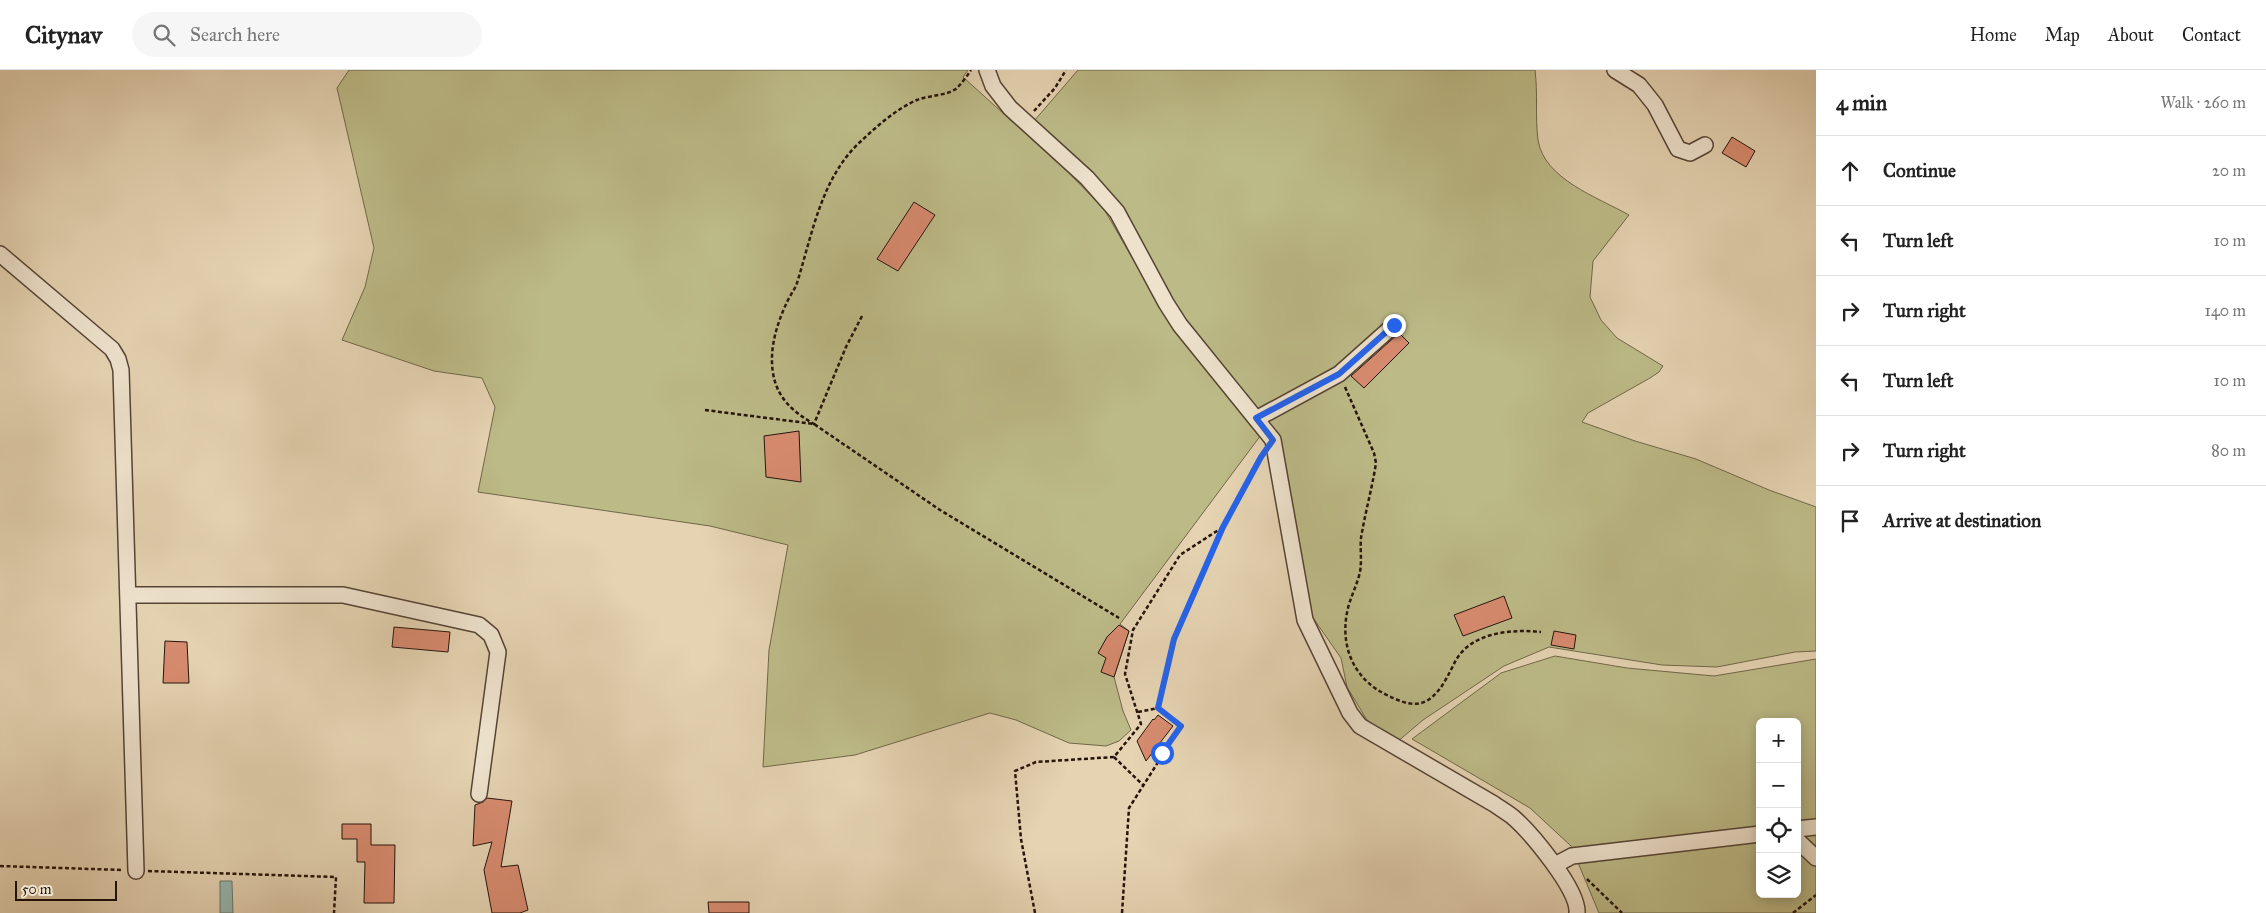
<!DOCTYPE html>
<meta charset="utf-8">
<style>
body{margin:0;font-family:"IM FELL Great Primer",serif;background:#f6f6f6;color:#222}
.controls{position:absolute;right:15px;bottom:15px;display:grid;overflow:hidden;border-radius:8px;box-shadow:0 2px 12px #0003}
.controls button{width:45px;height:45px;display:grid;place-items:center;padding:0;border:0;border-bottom:1px solid #e0e0e0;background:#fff;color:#222;font:25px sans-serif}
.scale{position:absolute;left:15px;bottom:12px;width:102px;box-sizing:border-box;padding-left:5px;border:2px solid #26140b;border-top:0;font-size:14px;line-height:18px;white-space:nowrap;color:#26140b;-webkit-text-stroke:4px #eee2cd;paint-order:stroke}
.stop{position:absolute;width:15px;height:15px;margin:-11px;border:4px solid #2563eb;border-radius:50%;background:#fff}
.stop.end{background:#2563eb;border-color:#fff;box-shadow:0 1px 5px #0008}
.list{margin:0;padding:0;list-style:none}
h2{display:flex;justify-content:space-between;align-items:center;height:65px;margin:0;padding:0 20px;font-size:21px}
h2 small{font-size:16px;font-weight:400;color:#767676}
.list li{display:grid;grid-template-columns:32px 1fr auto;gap:15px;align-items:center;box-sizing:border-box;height:70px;padding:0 20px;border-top:1px solid #e0e0e0}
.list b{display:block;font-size:19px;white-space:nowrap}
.list em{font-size:16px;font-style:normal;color:#767676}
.icon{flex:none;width:28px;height:28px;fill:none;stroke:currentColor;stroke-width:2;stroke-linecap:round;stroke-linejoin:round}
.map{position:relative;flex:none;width:1816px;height:843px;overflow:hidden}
header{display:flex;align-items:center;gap:30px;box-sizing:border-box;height:70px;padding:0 25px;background:#fff;border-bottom:1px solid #e0e0e0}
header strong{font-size:24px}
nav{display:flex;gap:28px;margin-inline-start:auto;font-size:18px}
.search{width:350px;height:45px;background:#f6f6f6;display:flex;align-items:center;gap:12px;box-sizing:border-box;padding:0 18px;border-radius:28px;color:#767676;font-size:19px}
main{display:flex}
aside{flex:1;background:#fff}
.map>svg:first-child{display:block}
.green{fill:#bcba87;stroke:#716749;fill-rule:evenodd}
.water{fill:#96b7af;stroke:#69766d}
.building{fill:#d78b6f;stroke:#26140b}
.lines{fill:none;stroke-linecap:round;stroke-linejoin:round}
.minor-casing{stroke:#564435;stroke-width:18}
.path{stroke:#26140b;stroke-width:2.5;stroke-dasharray:4 2.5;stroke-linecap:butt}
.minor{stroke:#eee2cd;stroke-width:15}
.route{stroke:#2563eb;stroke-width:6}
</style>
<header>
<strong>Citynav</strong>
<div class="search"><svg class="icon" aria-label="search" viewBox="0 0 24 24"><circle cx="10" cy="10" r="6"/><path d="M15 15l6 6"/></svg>Search here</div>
<nav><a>Home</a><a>Map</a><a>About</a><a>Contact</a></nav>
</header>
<main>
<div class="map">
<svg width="1816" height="843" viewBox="0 0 1816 843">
<rect width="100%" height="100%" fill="#e5d3b2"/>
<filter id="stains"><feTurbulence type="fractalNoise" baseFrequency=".004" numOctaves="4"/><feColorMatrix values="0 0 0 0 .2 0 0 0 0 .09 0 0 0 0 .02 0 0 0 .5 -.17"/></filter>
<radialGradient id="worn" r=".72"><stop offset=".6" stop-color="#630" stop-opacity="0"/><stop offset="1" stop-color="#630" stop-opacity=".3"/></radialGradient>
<g class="green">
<path d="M349 0H968L963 7 1068 102 1104 139 1153 224 1261 365 1120 554 1129 561 1114 607 1123 641 1131 660 1119 671 1106 676 1069 673 1016 650 990 643 855 685 763 697 769 580 788 475 710 456 478 422 495 337 482 308 434 301 342 270 365 217 374 178 337 18Z"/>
<path d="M1078 0H1535C1538 23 1535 47 1538 70 1544 109 1597 127 1629 145L1593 191 1590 227 1601 250 1617 268 1663 296 1659 302 1650 308 1588 343 1582 352 1635 371 1696 389 1769 420 1816 437V581L1795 582 1717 597 1662 595 1549 577 1504 596 1423 650 1397 672 1367 650 1347 617 1341 588 1311 545 1288 426 1283 379 1268 353 1271 349 1259 341 1247 324H1243L1173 236 1130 159 1034 51Z"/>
<path d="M1555 586 1627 598 1714 606 1816 589V843H1599L1571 776 1530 738 1412 669 1501 603ZM1760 652H1797V824H1760Z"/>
</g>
<path class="water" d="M220 811H232L233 843H220Z"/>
<g class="building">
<path d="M1732 67 1755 81 1746 97 1722 83Z"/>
<path d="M914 132 935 145 898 201 877 189Z"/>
<path d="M1399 263 1409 273 1364 318 1351 306Z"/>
<path d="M799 361 801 412 766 407 764 366Z"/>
<path d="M1504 526 1512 548 1463 566 1454 545Z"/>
<path d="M1119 555 1129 561 1114 607 1101 602 1106 588 1098 583 1107 567Z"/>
<path d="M394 557 450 562 448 582 392 577Z"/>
<path d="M1554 561 1576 565 1574 579 1551 575Z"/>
<path d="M165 571 187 572 189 613H163Z"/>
<path d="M1158 645 1173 656 1146 691 1137 671 1153 649 1154 650Z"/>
<path d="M487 728 512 731 501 797 518 795 528 840 520 843H492L484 800 492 772 473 776 475 735 483 732Z"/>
<path d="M342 754H371V775H395L394 833H364L365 792H357V769H342Z"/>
<path d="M708 832H749V843H709Z"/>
</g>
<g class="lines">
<defs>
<g id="minor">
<path d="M987 0 993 16 1010 38 1087 108 1117 142 1166 233 1180 255 1273 370 1305 550 1350 643 1360 656 1494 734C1501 739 1508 743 1514 748 1531 763 1579 820 1577 843"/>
<path d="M1615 0 1639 15 1655 35 1678 79 1690 83 1705 75"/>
<path d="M0 184 112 279 118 289 121 300 136 801"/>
<path d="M1256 349 1339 304 1394 255"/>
<path d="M129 525H343L479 555 491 565 498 582 479 724"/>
<path d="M1797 759 1816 757"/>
<path d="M1797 770 1816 788"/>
<path d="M1555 795 1572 786 1760 764"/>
</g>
</defs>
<use href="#minor" class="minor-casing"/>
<g class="path">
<path d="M1034 41 1055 18 1066 0"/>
<path d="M862 246 846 277 814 354C793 342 777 328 773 303 769 278 777 253 788 230 791 224 795 219 797 213 812 165 821 109 859 73 876 57 896 39 917 30 930 25 947 26 957 18 962 13 967 6 971 0"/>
<path d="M1345 317 1374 383 1376 393C1372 419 1365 443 1361 468 1360 479 1362 491 1360 502 1357 515 1351 526 1348 538 1339 575 1353 610 1389 626 1401 632 1416 638 1428 630 1442 621 1449 603 1456 590 1472 562 1512 559 1541 562"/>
<path d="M705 340 814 354 940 440 1119 548"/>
<path d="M1138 642 1158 638"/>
<path d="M1114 687 1143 715"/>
<path d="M0 796 123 800"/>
<path d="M148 801 336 807 334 843"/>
<path d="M1587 809 1622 843"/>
<path d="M1035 843 1021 769 1015 701 1036 692 1114 687 1141 654 1125 604 1133 560 1180 485 1223 457 1261 387"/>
<path d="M1122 843 1129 738 1181 656 1158 638 1174 569 1222 459"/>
<path d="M1793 843 1816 825"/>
</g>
<use href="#minor" class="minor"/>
</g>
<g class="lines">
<path class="route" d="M1162 683 1181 656 1158 638 1174 569 1223 457 1261 387 1273 370 1256 348 1339 304 1394 255"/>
</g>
<rect width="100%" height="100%" filter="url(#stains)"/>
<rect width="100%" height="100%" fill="url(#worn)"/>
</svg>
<div class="controls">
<button>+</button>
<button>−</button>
<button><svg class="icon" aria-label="locate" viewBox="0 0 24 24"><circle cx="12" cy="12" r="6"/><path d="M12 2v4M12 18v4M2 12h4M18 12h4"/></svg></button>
<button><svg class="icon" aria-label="layers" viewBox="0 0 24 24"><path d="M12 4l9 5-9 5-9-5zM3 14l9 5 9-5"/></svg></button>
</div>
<div class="scale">50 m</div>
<div class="stop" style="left:1162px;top:683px"></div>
<div class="stop end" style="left:1394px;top:255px"></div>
</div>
<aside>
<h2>4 min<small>Walk · 260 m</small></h2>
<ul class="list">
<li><svg class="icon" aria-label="ahead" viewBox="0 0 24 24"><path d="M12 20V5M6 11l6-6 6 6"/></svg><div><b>Continue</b></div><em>20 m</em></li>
<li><svg class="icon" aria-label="left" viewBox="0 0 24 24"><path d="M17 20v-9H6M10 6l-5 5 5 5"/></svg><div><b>Turn left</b></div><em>10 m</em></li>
<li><svg class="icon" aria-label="right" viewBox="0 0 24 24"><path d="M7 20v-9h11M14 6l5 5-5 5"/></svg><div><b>Turn right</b></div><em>140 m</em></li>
<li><svg class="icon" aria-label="left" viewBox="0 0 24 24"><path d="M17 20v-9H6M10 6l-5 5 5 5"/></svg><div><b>Turn left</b></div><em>10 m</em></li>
<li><svg class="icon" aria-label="right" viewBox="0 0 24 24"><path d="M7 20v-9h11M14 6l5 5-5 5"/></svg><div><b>Turn right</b></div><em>80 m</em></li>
<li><svg class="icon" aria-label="arrive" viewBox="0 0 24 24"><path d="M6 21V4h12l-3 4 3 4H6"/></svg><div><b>Arrive at destination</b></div></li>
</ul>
</aside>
</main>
